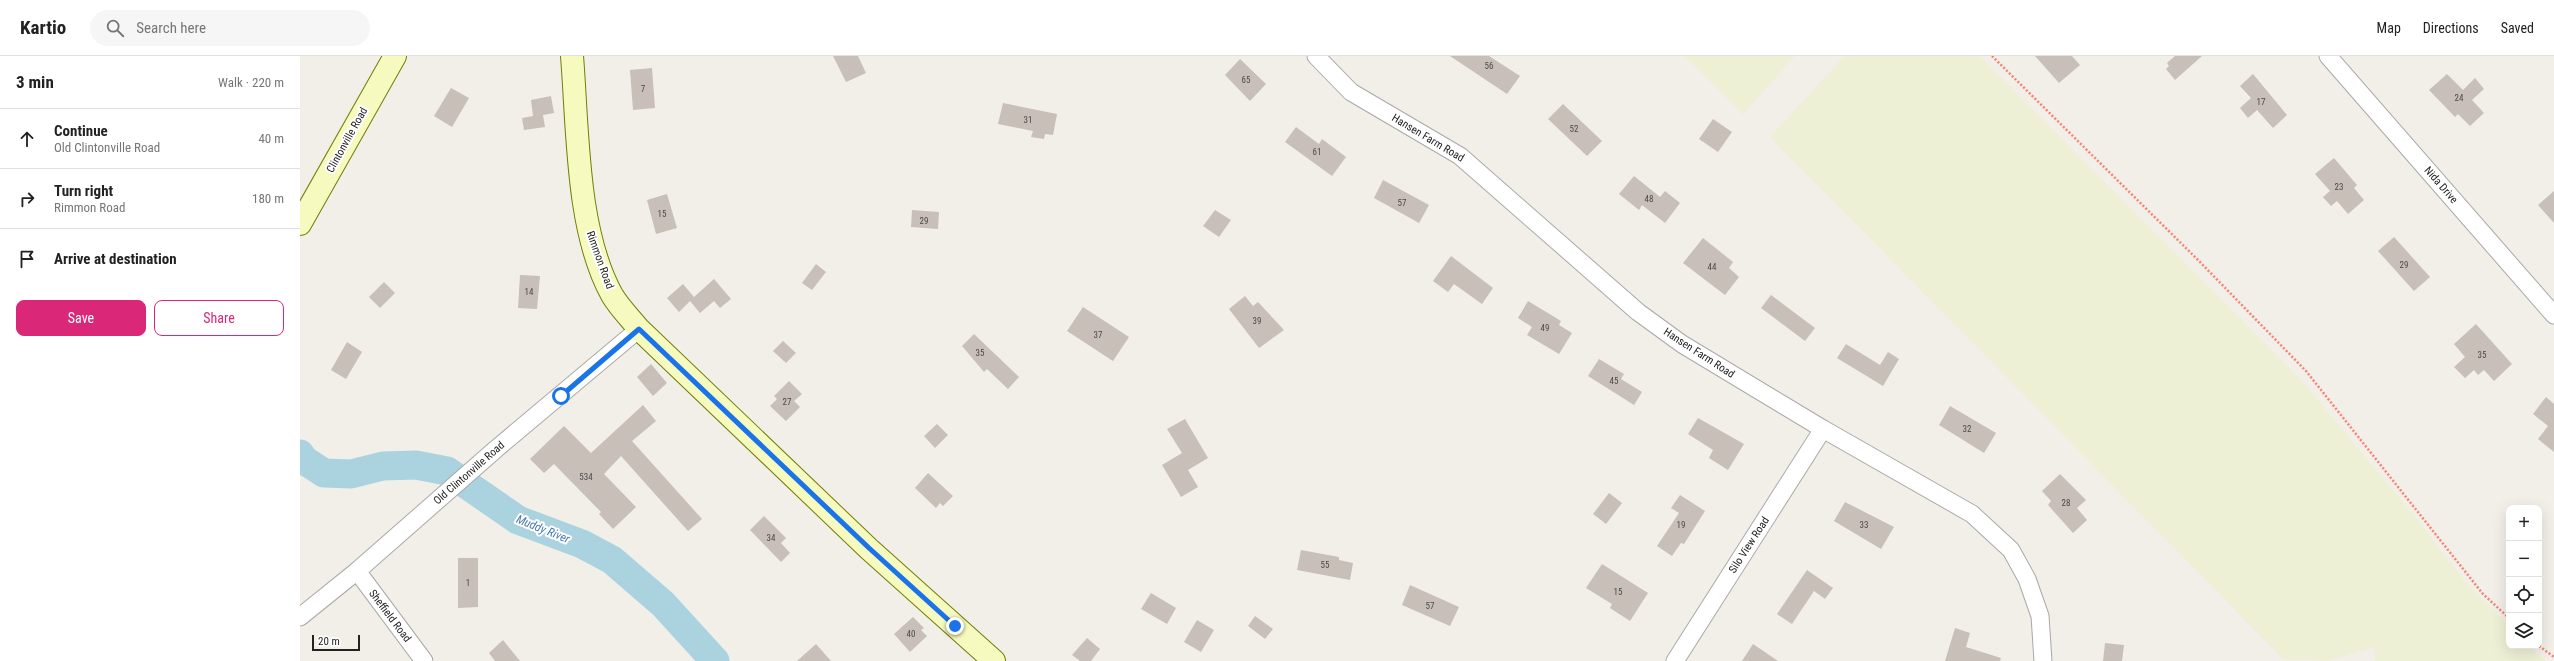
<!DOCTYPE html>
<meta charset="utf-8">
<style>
body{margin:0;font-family:"Roboto Condensed",sans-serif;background:#f6f6f6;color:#222}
.controls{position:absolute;right:12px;bottom:12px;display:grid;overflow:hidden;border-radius:8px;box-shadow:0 4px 16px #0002}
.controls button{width:36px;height:36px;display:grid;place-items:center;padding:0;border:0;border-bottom:1px solid #e0e0e0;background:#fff;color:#222;font:20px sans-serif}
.scale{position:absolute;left:12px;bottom:10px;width:48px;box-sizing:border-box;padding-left:4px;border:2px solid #222;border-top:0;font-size:11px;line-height:14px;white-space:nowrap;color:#222;-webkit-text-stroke:3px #fff;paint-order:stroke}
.stop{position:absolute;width:12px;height:12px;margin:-9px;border:3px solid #1a73e8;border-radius:50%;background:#fff}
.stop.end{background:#1a73e8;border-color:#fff;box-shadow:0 1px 4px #0008}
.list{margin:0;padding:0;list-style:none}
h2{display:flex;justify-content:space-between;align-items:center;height:52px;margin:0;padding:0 16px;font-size:17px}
h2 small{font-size:13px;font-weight:400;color:#767676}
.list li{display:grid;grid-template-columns:26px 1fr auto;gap:12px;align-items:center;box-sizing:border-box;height:60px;padding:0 16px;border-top:1px solid #e0e0e0}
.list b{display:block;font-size:15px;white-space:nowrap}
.list p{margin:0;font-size:13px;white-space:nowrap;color:#767676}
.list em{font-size:13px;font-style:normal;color:#767676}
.actions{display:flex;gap:8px;padding:12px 16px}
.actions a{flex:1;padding:9px 0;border:1px solid #db2777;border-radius:8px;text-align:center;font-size:14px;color:#db2777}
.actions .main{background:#db2777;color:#fff}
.icon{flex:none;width:22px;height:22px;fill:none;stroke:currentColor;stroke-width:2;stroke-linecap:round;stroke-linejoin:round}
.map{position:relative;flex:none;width:2254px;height:605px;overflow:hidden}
header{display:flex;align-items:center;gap:24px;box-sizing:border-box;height:56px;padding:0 20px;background:#fff;border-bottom:1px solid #e0e0e0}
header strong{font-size:19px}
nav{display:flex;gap:22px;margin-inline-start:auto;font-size:14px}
.search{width:280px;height:36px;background:#f6f6f6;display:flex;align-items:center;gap:10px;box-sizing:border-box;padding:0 14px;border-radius:22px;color:#767676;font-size:15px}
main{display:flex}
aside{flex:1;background:#fff}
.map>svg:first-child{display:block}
.farmland{fill:#eef0d5}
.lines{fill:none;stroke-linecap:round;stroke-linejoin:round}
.river{stroke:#aad3df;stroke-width:29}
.building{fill:#c7bfb8}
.street-casing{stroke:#a9a9a9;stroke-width:19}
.secondary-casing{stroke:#707d05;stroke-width:24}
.path{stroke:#fa8072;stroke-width:2.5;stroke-dasharray:2 2;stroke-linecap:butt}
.street{stroke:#fff;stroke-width:17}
.secondary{stroke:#f7fabf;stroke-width:22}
.route{stroke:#1a73e8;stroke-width:5}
.labels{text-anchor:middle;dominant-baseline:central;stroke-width:4;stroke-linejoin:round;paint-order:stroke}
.number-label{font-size:9px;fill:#4b4948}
.street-label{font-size:11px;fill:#222;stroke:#fff}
.water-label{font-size:12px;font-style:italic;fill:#4a7aab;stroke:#fff}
</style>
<header>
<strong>Kartio</strong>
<div class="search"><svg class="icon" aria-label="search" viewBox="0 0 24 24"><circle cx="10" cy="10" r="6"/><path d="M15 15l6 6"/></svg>Search here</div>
<nav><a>Map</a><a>Directions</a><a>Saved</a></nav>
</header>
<main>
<aside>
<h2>3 min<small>Walk · 220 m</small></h2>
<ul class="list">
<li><svg class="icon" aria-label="ahead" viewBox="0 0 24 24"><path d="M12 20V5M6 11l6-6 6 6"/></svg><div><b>Continue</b><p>Old Clintonville Road</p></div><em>40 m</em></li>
<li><svg class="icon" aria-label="right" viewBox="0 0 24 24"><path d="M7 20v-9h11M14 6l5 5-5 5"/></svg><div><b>Turn right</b><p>Rimmon Road</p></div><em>180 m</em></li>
<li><svg class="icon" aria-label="arrive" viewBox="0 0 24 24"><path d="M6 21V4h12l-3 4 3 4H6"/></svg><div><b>Arrive at destination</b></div></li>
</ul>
<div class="actions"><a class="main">Save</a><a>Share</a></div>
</aside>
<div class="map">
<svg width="2254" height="605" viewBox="0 0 2254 605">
<rect width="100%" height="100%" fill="#f2efe9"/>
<g class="farmland">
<path d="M1384 0H1495L1443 59Z"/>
<path d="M1544 0H1680L2003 326 2118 464 2164 524 2209 570V590H2229L2246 605H2075L2074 591 2028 605 1983 603 1470 81Z"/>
</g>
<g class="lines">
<path class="river" d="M0 398 4 404 24 417 51 418 83 410 116 409 147 415 218 464 282 488 312 504 363 548 415 605"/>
</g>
<g class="building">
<path d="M533 0H558L566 17 546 26Z"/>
<path d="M1150 0H1189L1220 20 1207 38Z"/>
<path d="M1735 0H1772L1780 9 1759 27Z"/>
<path d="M1875 0H1902L1875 24 1866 13 1869 10 1867 7Z"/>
<path d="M940 3 966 28 950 45 925 19Z"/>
<path d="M352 12 355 52 333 54 330 14Z"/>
<path d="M1953 18 1987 59 1973 72 1957 54 1948 62 1940 52 1951 42 1940 30Z"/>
<path d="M2147 18 2163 34 2175 22 2184 33 2172 44 2184 57 2170 70 2158 58 2155 61 2129 34Z"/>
<path d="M151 32 169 42 152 71 134 60Z"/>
<path d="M251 40 254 57 243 59 245 71 224 74 222 62 233 60 231 44Z"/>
<path d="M703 47 757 58 753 79 745 78 744 83 731 81 733 75 698 68Z"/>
<path d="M1263 48 1302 85 1287 100 1248 63Z"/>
<path d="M1413 63 1432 76 1418 96 1399 83Z"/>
<path d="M996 71 1019 88 1022 83 1046 101 1032 120 985 86Z"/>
<path d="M2034 102 2057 129 2054 132 2064 144 2048 158 2037 145 2031 150 2023 141 2030 135 2015 118Z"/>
<path d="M1334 120 1360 141 1365 135 1380 147 1365 167 1342 149 1339 154 1319 138Z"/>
<path d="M1083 124 1129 149 1119 167 1074 142Z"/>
<path d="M2254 135V167L2238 149Z"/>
<path d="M367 138 377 172 356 178 347 144Z"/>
<path d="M612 154 639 156 638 173 611 171Z"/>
<path d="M915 154 931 164 919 181 903 170Z"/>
<path d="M2094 181 2130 221 2114 235 2078 195Z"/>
<path d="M1403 182 1433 206 1429 212 1439 221 1425 239 1383 207Z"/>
<path d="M1151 200 1193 232 1182 248 1154 228 1148 236 1133 225Z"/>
<path d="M516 208 526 216 512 234 502 227Z"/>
<path d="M220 219 240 220 237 253 218 252Z"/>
<path d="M414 223 431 243 420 252 414 245 400 257 390 245 379 256 367 242 383 228 394 241Z"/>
<path d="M84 226 95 237 80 252 69 241Z"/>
<path d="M1471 239 1515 272 1505 285 1461 252Z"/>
<path d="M945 240 953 250 958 246 984 274 959 292 929 253Z"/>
<path d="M1228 245 1261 265 1259 269 1272 277 1259 298 1227 279 1232 271 1218 262Z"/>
<path d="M783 251 829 281 813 305 767 275Z"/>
<path d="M2176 268 2212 308 2194 325 2184 314 2178 319 2174 314 2165 322 2154 311 2165 301 2154 288Z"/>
<path d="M674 278 719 321 708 333 687 313 684 316 662 290Z"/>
<path d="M483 285 496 297 486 307 473 295Z"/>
<path d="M47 286 62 296 46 323 31 314Z"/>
<path d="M1546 288 1580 309 1588 296 1599 303 1583 330 1537 302Z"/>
<path d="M1299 303 1324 318 1321 323 1342 336 1334 349 1288 320Z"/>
<path d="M351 308 367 327 353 340 337 321Z"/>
<path d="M489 325 502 338 494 345 500 351 486 365 470 350 477 343 474 340Z"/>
<path d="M2246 341 2254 348V396L2238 383 2248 370 2233 358Z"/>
<path d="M343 349 356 365 332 385 402 463 388 475 321 400 304 418 336 451 313 473 299 458 301 456 254 408 244 417 230 403 264 370 291 397Z"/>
<path d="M1650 350 1696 377 1684 397 1639 369Z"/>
<path d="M1398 362 1444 388 1428 414 1409 402 1413 394 1388 378Z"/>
<path d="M885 363 908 402 888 414 898 431 881 441 862 409 882 397 867 373Z"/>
<path d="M637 368 648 379 635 392 624 380Z"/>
<path d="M628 417 653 440 643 450 640 447 636 452 615 432Z"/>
<path d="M1760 418 1786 444 1777 452 1787 464 1773 477 1748 449 1751 445 1742 435Z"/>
<path d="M1309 437 1322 447 1306 468 1293 458Z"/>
<path d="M1380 439 1405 455 1384 488 1381 487 1372 500 1357 490 1379 457 1371 452Z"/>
<path d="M1545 446 1594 471 1581 493 1534 465Z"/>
<path d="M464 460 486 482 481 487 490 497 481 506 450 474Z"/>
<path d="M1001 494 1039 501V504L1053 507 1050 524 997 514Z"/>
<path d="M158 502H178V551L158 552Z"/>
<path d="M1302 508 1348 537 1330 565 1310 552 1312 548 1286 532Z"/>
<path d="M1507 514 1533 532 1525 543 1514 535 1492 568 1477 558Z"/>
<path d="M1110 529 1159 551 1150 570 1102 549Z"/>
<path d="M851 537 876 552 867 568 841 553Z"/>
<path d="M955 560 973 573 965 583 948 570Z"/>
<path d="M613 561 624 572 621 574 627 580 610 596 594 578Z"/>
<path d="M897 564 914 574 901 596 884 586Z"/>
<path d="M1655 572 1670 577 1666 591 1701 602 1700 605H1645Z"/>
<path d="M787 582 800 593 791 605H780L772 599Z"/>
<path d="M203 584 220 605H195L189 597Z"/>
<path d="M1805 587 1824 589 1822 605H1803Z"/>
<path d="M516 588 531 605H497Z"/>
<path d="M1453 588 1478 605H1442Z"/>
</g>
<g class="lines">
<defs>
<g id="street">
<path d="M1016 0 1051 36 1160 100 1338 256 1382 288 1523 373 1672 458 1711 494 1727 523 1740 560 1743 605"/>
<path d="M2028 0 2254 259"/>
<path d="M57 515 124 605"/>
<path d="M0 561 57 515 196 393 339 273"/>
<path d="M1375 605 1523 373"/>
</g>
<g id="secondary">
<path d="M272 0C278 73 276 174 312 239 319 251 330 262 339 273L569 493 694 605"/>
<path d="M0 168 95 0"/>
</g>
</defs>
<use href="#street" class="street-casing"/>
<use href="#secondary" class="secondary-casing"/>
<g class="path">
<path d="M1692 0 1899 205 2006 315 2183 538 2209 562"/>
<path d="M2239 590 2254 601"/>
</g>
<use href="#street" class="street"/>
<use href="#secondary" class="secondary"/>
</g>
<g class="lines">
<path class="route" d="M261 340 339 273 569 492 655 570"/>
</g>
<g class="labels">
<g class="number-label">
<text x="1189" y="10">56</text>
<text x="946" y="24">65</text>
<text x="343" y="33">7</text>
<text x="2159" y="42">24</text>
<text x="1961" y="46">17</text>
<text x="728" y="64">31</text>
<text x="1274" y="73">52</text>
<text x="1017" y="96">61</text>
<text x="2039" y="131">23</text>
<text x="1349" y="143">48</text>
<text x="1102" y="147">57</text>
<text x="362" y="158">15</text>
<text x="624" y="165">29</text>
<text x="2104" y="209">29</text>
<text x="1412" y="211">44</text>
<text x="229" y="236">14</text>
<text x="957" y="265">39</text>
<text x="1245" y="272">49</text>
<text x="798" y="279">37</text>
<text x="680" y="297">35</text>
<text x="2182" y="299">35</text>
<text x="1314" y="325">45</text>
<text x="487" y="346">27</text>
<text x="1667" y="373">32</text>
<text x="286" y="421">534</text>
<text x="1766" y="447">28</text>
<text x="1381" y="469">19</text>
<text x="1564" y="469">33</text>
<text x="471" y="482">34</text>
<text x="1025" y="509">55</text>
<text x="168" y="527">1</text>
<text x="1318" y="536">15</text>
<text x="1130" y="550">57</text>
<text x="611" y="578">40</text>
</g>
<g class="street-label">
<text transform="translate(1128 82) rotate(31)">Hansen Farm Road</text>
<text transform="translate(47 84) rotate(-61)">Clintonville Road</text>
<text transform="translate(2141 129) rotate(49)">Nida Drive</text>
<text transform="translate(300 204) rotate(70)">Rimmon Road</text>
<text transform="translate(1399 297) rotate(33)">Hansen Farm Road</text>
<text transform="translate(169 417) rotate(-41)">Old Clintonville Road</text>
<text transform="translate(1449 489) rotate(-57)">Silo View Road</text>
<text transform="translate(90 560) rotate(53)">Sheffield Road</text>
</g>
<g class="water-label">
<text transform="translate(243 473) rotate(22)">Muddy River</text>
</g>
</g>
</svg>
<div class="controls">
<button>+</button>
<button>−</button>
<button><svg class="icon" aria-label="locate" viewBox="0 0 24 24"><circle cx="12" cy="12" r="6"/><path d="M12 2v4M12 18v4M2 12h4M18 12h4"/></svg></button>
<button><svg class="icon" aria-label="layers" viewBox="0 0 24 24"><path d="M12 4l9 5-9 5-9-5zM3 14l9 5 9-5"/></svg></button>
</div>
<div class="scale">20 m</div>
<div class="stop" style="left:261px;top:340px"></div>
<div class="stop end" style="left:655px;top:570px"></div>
</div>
</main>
